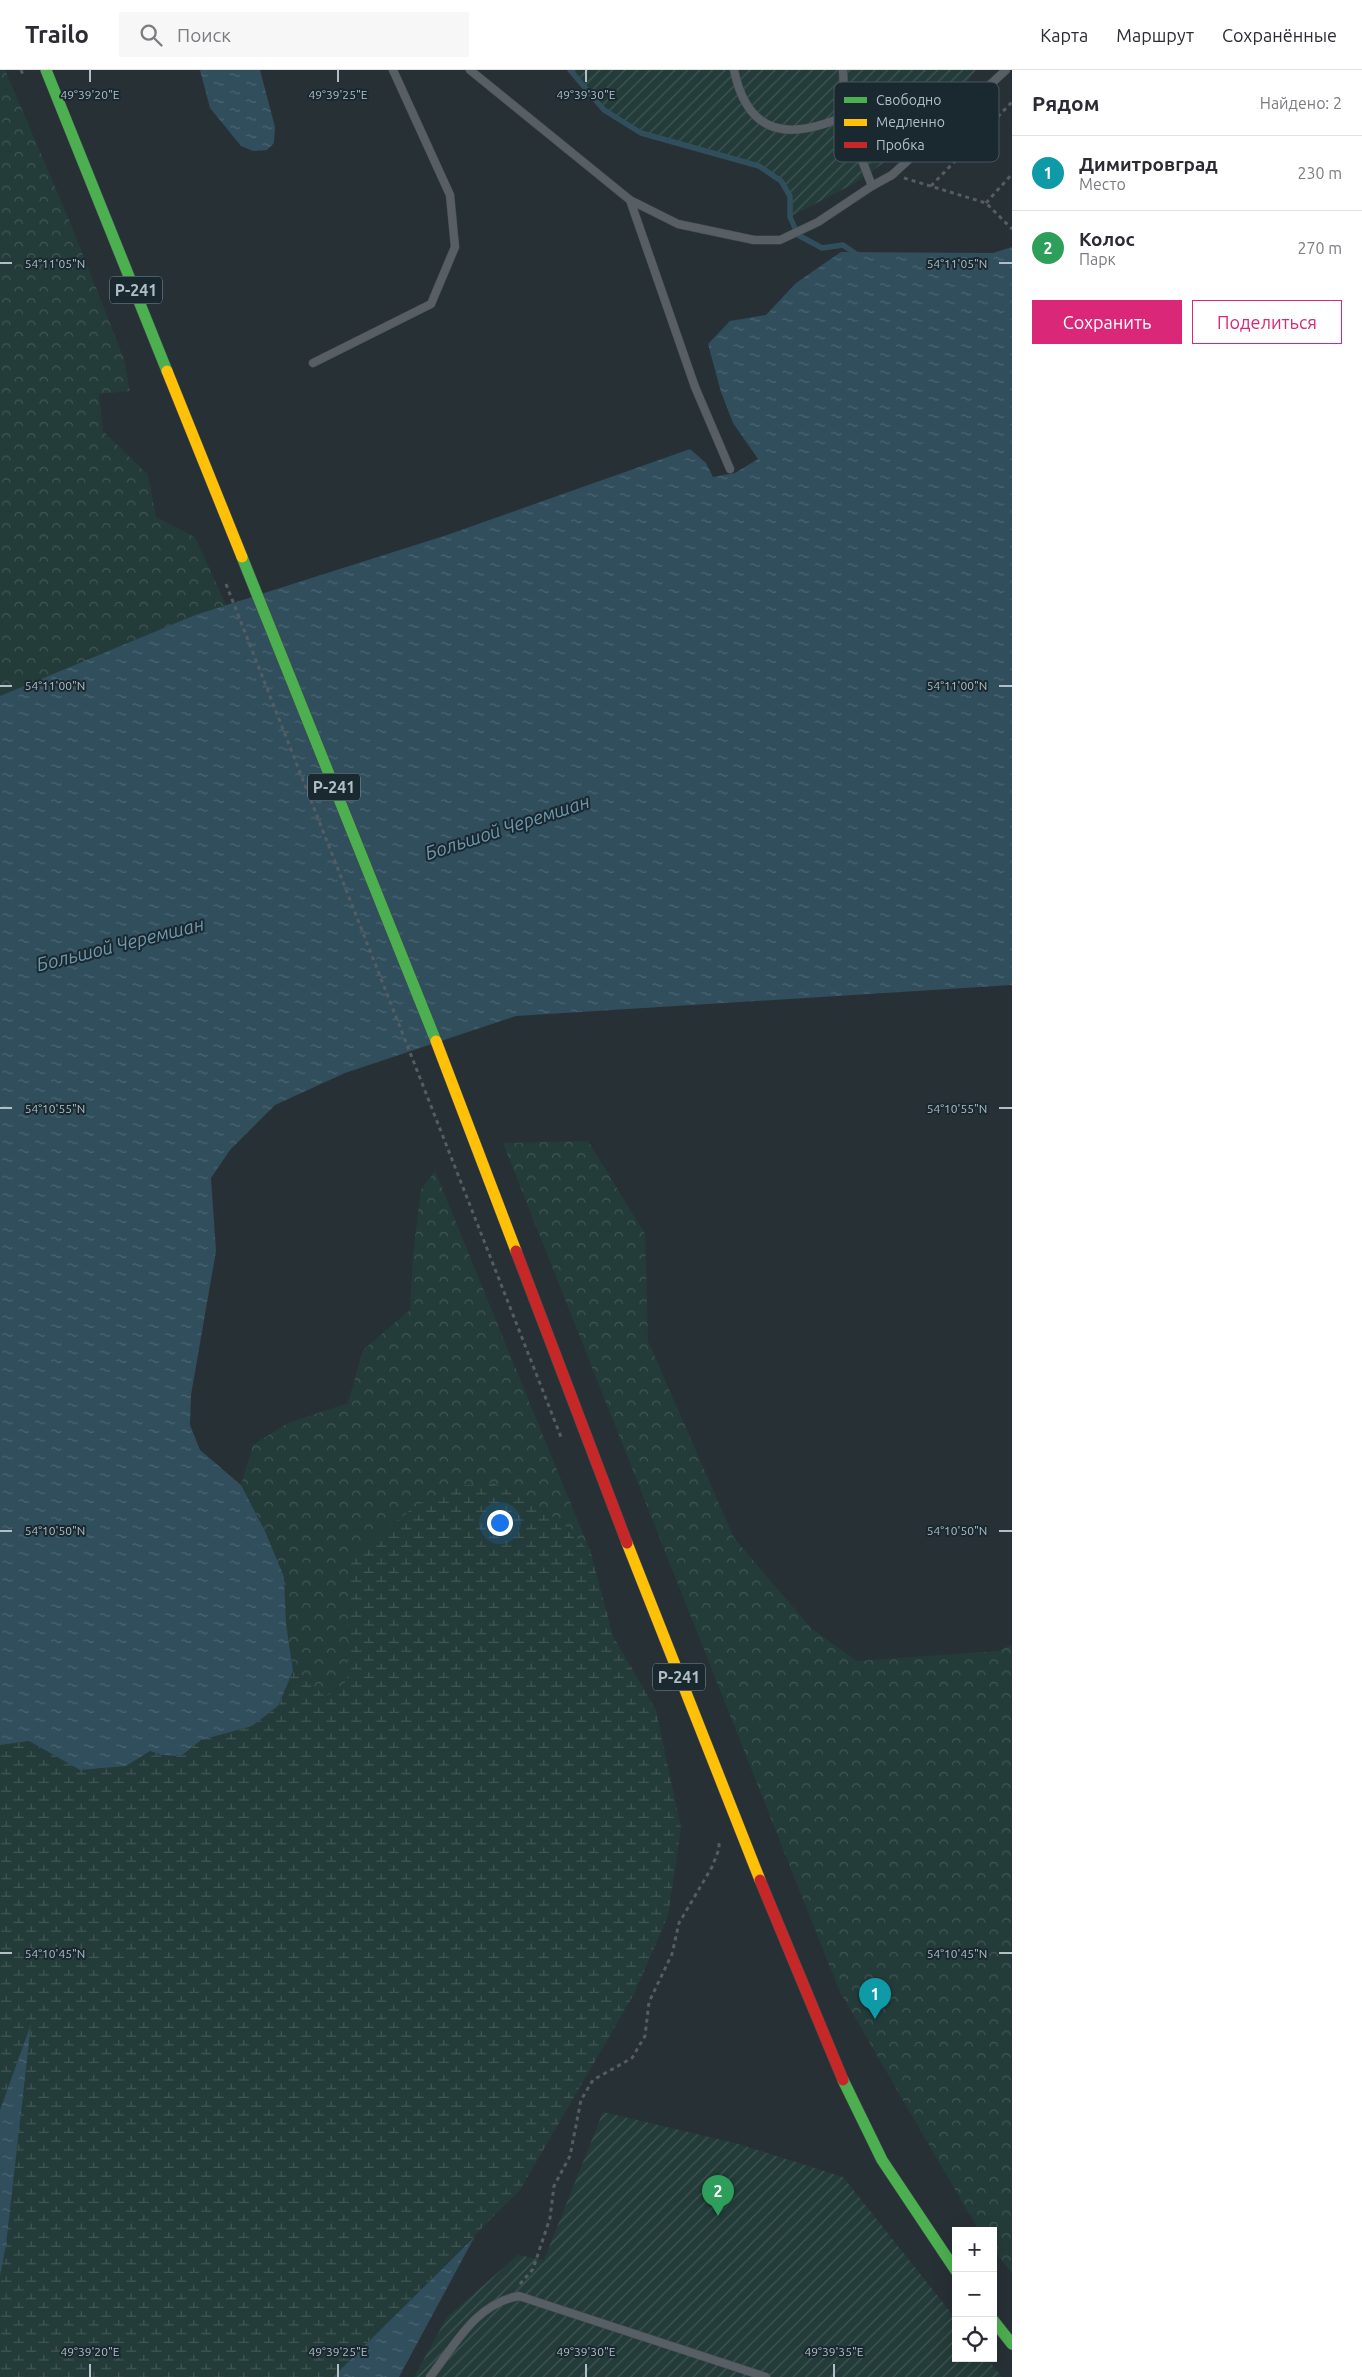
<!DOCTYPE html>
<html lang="ru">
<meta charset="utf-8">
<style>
body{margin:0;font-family:Ubuntu,sans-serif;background:#f7f7f7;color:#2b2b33}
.controls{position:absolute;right:15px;bottom:15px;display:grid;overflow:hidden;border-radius:0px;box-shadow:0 5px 20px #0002}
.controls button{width:45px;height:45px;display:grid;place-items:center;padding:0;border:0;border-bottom:1px solid #e1e1e2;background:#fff;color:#2b2b33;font:25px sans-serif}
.you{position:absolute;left:499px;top:1452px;width:18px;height:18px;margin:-12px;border:4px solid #fff;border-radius:50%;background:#1a73e8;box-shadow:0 0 0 8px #1a73e833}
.badge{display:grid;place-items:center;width:32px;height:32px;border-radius:50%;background:#db2777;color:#fff;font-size:16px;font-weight:700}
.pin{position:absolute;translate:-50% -41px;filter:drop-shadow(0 1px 2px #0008)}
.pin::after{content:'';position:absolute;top:26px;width:18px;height:15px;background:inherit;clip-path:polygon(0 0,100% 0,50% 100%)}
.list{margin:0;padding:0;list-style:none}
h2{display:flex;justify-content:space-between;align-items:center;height:65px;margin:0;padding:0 20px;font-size:21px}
h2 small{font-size:16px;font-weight:400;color:#7c7c81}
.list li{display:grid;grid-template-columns:32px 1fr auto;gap:15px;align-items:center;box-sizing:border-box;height:75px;padding:0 20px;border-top:1px solid #e1e1e2}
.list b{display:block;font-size:19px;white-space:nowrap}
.list p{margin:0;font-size:16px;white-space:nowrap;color:#7c7c81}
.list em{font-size:16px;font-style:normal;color:#7c7c81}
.actions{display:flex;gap:10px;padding:15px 20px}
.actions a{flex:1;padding:11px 0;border:1px solid #db2777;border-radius:0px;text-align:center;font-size:18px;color:#db2777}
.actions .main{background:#db2777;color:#fff}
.icon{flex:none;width:28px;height:28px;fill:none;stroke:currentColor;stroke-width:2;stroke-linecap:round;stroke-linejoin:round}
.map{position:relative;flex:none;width:1012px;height:2307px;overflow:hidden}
header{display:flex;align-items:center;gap:30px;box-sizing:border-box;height:70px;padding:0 25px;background:#fff;border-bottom:1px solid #e1e1e2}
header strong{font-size:24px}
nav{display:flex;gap:28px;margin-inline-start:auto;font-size:18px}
.search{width:350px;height:45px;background:#f7f7f7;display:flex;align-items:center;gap:12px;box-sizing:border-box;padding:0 18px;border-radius:0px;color:#7c7c81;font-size:19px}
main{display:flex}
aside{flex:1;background:#fff}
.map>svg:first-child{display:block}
.forest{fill:url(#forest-crowns)}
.wetland{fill:url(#wetland-marsh)}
.garden{fill:url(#garden-furrows)}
.water{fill:url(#water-ripples)}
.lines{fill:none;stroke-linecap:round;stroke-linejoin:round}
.stream{stroke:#314e5d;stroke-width:5.5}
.lane-casing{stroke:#454c50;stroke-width:9}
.fast-casing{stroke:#444c51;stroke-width:12}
.slow-casing{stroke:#444c51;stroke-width:12}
.jam-casing{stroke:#444c51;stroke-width:12}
.path{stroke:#555d61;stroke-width:3;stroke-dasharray:4 4;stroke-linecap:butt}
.lane{stroke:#575f64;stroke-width:8}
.fast{stroke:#4caf50;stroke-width:11}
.slow{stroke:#ffc107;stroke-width:11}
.jam{stroke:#c62828;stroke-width:11}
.ticks{fill:none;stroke:#b0bfc7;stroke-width:2}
.labels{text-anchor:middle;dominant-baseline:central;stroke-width:4;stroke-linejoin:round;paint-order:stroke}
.shield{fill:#1a2830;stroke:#83929a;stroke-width:1}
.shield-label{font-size:16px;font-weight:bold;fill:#b0bfc7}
.water-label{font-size:19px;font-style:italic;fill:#6f97ac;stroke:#1a2830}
.key{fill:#1a2830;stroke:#47555d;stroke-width:1}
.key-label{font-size:14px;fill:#b0bfc7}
.ticks-label{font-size:12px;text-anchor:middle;fill:#b0bfc7;stroke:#1a2830;stroke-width:4;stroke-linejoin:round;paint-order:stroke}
</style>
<header>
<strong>Trailo</strong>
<div class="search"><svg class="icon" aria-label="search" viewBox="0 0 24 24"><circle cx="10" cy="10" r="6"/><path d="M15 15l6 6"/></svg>Поиск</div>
<nav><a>Карта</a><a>Маршрут</a><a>Сохранённые</a></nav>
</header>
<main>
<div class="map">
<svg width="1012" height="2307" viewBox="0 0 1012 2307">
<defs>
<pattern id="forest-crowns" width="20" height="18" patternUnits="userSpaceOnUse" patternTransform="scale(1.25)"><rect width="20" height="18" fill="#243c39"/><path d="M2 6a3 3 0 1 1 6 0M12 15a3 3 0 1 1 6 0" fill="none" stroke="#415654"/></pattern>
<pattern id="wetland-marsh" width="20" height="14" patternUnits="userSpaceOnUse" patternTransform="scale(1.25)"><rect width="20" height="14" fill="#243c39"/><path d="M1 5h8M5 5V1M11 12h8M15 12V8" fill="none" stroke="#415654"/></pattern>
<pattern id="garden-furrows" width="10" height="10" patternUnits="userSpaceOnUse" patternTransform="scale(1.25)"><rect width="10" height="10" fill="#243c39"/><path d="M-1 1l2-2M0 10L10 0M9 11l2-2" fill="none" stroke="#415654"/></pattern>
<pattern id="water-ripples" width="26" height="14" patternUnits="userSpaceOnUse" patternTransform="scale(1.25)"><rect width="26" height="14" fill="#314e5d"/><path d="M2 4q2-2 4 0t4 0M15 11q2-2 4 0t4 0" fill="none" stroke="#4c6673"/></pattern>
</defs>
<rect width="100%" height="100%" fill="#273035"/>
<g class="forest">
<path d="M0 0H5L70 152 124 289 130 321 99 324 103 361 148 405 156 447 195 467 226 535 195 545 0 626Z"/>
<path d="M588 1071 645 1164 648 1271 734 1468 811 1558 857 1591 998 1581 1012 1575V2203L993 2180V2161H979L839 1920 503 1073Z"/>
<path d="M435 1101 591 1483 565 1456 531 1431 493 1413 350 1488 347 1611 326 1627 293 1601 286 1553 284 1507 265 1461 241 1415 253 1375 288 1353 348 1333 363 1280 410 1240 413 1184 421 1120Z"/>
</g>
<path class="wetland" d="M493 1413 531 1431 565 1456 591 1483 613 1566 656 1640 681 1758 668 1846 634 1924 520 2120 333 2307H0V2206L6 2175 30 1957 0 2040V1675L29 1671 80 1700 126 1696 150 1681 161 1685 181 1686 201 1670 252 1656 278 1636 293 1601 327 1627 347 1611 350 1488 413 1438 453 1416Z"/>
<g class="garden">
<path d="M570 0H976L930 59 857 112 790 147V126L781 111 759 96 641 63 604 40Z"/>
<path d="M603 2042 739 2074 843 2107 956 2249V2288H987L1002 2307H414L447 2247 518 2185 544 2190Z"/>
</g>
<g class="water">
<path d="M200 0H260L275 57 274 73 267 80 253 81 241 76 210 38Z"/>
<path d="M1012 177V915L516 946 345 1003 275 1035 230 1080 211 1108 216 1181 191 1325 190 1355 200 1380 241 1415 265 1461 284 1507 286 1553 293 1601 278 1636 252 1656 201 1670 181 1686 161 1685 150 1681 126 1696 80 1700 29 1671 0 1675V626L195 545 447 465 690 379 706 393 713 407 735 403 758 389 733 353 721 322 708 274 730 251 766 245 796 213 841 182 993 183Z"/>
<path d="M31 1954 6 2175 0 2206V2040Z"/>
<path d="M475 2166 399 2307H333Z"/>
</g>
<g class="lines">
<path class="stream" d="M570 0 604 40 641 63 759 96 781 111 790 126V147L798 165 822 178 843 175 859 186"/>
<defs>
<g id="lane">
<path d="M470 0 630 130 678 154 754 170H780L818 152 872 116"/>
<path d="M734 0C748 67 790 70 845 46"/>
<path d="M843 0 845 46 872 116 892 105 1006 0"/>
<path d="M630 130 695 317 730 399"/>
<path d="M313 293 431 234 455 177 450 125 393 0"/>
<path d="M430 2307C455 2275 476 2233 519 2226L766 2307"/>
</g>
<g id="fast">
<path d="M46 0 167 301"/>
<path d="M242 487 436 971"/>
<path d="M843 2010 882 2090 956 2201"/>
<path d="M993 2250 1012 2274"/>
</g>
<g id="slow">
<path d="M167 301 242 487"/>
<path d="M436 971 516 1181"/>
<path d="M627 1473 760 1810"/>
</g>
<g id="jam">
<path d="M516 1181 627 1473"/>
<path d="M760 1810 843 2010"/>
</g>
</defs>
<use href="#lane" class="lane-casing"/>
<use href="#fast" class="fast-casing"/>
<use href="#slow" class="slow-casing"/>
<use href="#jam" class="jam-casing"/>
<g class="path">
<path d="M21 0 24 7"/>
<path d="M904 108 986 133 1012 159"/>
<path d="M931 116 1012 32"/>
<path d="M986 133 1012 104"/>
<path d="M226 514 561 1367"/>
<path d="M520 2214 533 2199 550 2148 554 2116 570 2086 581 2030 593 2010 632 1988 645 1966 649 1932 672 1884 679 1853 712 1797 719 1779V1770"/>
</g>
<use href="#lane" class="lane"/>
<use href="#fast" class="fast"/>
<use href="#slow" class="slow"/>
<use href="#jam" class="jam"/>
</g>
<path class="ticks" d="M90 0V12M338 0V12M586 0V12M0 193H12M999 193H1012M0 616H12M999 616H1012M0 1038H12M999 1038H1012M0 1461H12M999 1461H1012M0 1883H12M999 1883H1012M90 2294V2307M338 2294V2307M586 2294V2307M834 2294V2307"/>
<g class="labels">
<g class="shield">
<rect x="110" y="206.5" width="52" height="27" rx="4"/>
<rect x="308" y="703.5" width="52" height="27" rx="4"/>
<rect x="653" y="1593.5" width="52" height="27" rx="4"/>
</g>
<g class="shield-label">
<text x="136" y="220">Р-241</text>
<text x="334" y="717">Р-241</text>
<text x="679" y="1607">Р-241</text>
</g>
<g class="water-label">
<text transform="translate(507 757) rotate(-18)">Большой Черемшан</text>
<text transform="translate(120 874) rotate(-14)">Большой Черемшан</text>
</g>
</g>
<rect x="834" y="12" width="165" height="80" rx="8" class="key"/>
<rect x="844" y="27" width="23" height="6" fill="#4caf50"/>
<rect x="844" y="49" width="23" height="7" fill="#ffc107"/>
<rect x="844" y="72" width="23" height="6" fill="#c62828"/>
<g class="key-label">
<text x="876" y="35">Свободно</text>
<text x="876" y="57">Медленно</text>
<text x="876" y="80">Пробка</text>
</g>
<g class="ticks-label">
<text x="90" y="29">49°39'20"E</text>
<text x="338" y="29">49°39'25"E</text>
<text x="586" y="29">49°39'30"E</text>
<text x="55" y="198">54°11'05"N</text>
<text x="957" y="198">54°11'05"N</text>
<text x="55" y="620">54°11'00"N</text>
<text x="957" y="620">54°11'00"N</text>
<text x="55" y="1043">54°10'55"N</text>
<text x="957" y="1043">54°10'55"N</text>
<text x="55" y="1465">54°10'50"N</text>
<text x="957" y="1465">54°10'50"N</text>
<text x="55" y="1888">54°10'45"N</text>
<text x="957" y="1888">54°10'45"N</text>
<text x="90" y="2286">49°39'20"E</text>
<text x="338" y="2286">49°39'25"E</text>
<text x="586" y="2286">49°39'30"E</text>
<text x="834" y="2286">49°39'35"E</text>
</g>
</svg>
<div class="controls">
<button>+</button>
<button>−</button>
<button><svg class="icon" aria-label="locate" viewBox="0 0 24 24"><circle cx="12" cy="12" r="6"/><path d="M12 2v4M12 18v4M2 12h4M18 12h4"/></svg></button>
</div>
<div class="you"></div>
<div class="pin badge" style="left:875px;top:1949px;background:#0f9aa8">1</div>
<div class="pin badge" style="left:718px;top:2146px;background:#2e9e5b">2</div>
</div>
<aside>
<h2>Рядом<small>Найдено: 2</small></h2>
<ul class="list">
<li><span class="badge" style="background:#0f9aa8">1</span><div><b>Димитровград</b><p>Место</p></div><em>230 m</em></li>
<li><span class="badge" style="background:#2e9e5b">2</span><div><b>Колос</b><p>Парк</p></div><em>270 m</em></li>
</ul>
<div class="actions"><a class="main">Сохранить</a><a>Поделиться</a></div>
</aside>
</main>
